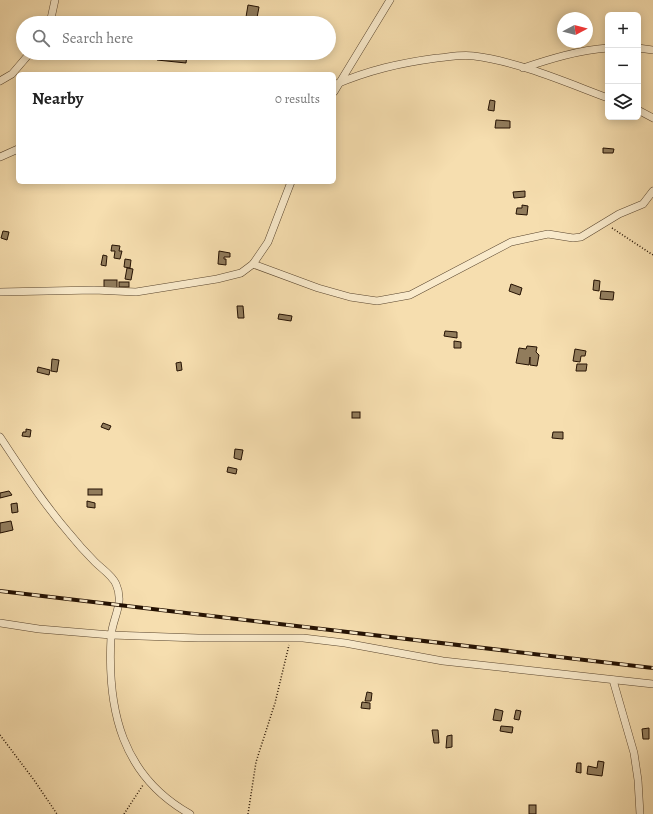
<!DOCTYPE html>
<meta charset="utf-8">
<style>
body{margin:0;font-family:Alegreya,serif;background:#f2f2f2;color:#222}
.controls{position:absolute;right:12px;top:12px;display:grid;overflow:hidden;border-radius:6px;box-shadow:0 2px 10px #0003}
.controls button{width:36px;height:36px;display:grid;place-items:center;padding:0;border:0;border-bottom:1px solid #e0e0e0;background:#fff;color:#222;font:20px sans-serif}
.compass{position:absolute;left:557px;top:12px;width:36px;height:36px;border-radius:50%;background:#fff;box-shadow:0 2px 10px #0003;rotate:83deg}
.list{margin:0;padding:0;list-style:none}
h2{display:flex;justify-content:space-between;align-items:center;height:52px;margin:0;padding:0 16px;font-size:17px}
h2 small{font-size:13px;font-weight:400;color:#767676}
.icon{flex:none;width:22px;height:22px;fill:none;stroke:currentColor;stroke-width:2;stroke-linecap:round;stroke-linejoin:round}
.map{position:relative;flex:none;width:653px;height:814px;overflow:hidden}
.search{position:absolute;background:#fff;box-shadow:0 2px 10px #0003;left:16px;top:16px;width:320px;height:44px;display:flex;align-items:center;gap:10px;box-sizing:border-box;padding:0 14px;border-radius:22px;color:#767676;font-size:15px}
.panel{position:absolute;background:#fff;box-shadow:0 2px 10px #0003;left:16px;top:72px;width:320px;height:112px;border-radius:6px}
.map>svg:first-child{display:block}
.building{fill:#917c5c;stroke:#241102}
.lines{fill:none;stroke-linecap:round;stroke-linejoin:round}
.street-casing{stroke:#58442d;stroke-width:8}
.path{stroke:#241102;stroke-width:1.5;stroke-dasharray:1 2;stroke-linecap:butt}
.street{stroke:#f9eacb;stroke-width:7}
.rail-casing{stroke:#241102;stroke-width:4}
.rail{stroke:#f9eacb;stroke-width:2.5;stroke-dasharray:8;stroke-linecap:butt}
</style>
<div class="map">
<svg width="653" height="814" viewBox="0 0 653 814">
<rect width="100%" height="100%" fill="#f6deaf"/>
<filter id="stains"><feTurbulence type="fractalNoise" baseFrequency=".005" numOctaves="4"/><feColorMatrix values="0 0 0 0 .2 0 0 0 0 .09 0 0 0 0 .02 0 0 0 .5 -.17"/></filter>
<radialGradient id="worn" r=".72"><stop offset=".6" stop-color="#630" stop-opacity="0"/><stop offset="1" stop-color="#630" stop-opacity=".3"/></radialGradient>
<g class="building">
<path d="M248 5 259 7 256 23H245Z"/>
<path d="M158 53 187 55 186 63 157 60Z"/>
<path d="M490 100 495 101 494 111 488 110Z"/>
<path d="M496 120 510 121V128H495Z"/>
<path d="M603 148 614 149 613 153H603Z"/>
<path d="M525 191V197L514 198 513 192Z"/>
<path d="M522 205 528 206 527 215 516 214 517 208H522Z"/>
<path d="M3 231 9 232 7 240 1 238Z"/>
<path d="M112 245 120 246 119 251H122L120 259 114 258 115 251H111Z"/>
<path d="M219 251 230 253V257H224V259H226V265L218 264Z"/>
<path d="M103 255 107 256 106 266 101 265Z"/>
<path d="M125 259 131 260 130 268 124 267Z"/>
<path d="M127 268 133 269 131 280 125 279Z"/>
<rect x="104" y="280" width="13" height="8"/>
<path d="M594 280 600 281 599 291 593 290Z"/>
<rect x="119" y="282" width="10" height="5"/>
<path d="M511 284 522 288 520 295 509 291Z"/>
<path d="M601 291 614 292 613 300 600 299Z"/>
<path d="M237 306H243L244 318H238Z"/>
<path d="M279 314 292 316 291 321 278 319Z"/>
<path d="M445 331 457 332V338L444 336Z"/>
<path d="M454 341 461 342V348H454Z"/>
<path d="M527 346 537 347 536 352 539 355 537 366 530 365V357L529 365 516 363 519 348 526 349Z"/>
<path d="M575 349 586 351 585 356H581L580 362 573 361Z"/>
<path d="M52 359 59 360 57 372 51 371Z"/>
<path d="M181 362 182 370 177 371 176 363Z"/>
<path d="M577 364H587L586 371H576Z"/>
<path d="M38 367 50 370 49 375 37 372Z"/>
<rect x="352" y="412" width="8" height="6"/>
<path d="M103 423 111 426 109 430 101 427Z"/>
<path d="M26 429 31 430 30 437 22 436 23 432H26Z"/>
<path d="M553 432H563V439L552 438Z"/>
<path d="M235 449 243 450 241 460 234 458Z"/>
<path d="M228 467 237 469 236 474 227 472Z"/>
<rect x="88" y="489" width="14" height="6"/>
<path d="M9 491 12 495 0 498V493Z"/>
<path d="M87 501 95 503V508L87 507Z"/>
<path d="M17 503 18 512 12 513 11 504Z"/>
<path d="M11 521 13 530 0 533V523Z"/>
<path d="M367 692 372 693 371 701H365Z"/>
<path d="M362 702 370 703V709L361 708Z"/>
<path d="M495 709 503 711 501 721 493 720Z"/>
<path d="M516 710 521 711 519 720 514 719Z"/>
<path d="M501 726 513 727 512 733 500 731Z"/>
<path d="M649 728V739H643L642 729Z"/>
<path d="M432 730H438L439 743H434Z"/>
<path d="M452 735V747L446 748 447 736Z"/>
<path d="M598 761 604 762 602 776 587 774 588 766 597 768Z"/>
<path d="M577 763H581V773L576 772Z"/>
<rect x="529" y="805" width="7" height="9"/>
</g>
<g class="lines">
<defs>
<g id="street">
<path d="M50 23 55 0"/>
<path d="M638 48 653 50"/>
<path d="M523 68C550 59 579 50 608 48"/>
<path d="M0 81 12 74 30 53"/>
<path d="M334 85C369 70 400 63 437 58 449 57 462 54 474 56 520 62 565 82 608 98"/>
<path d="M334 92 390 0"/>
<path d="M638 110 653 118"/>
<path d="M0 157 18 149"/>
<path d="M253 264 318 288 350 297 377 301 410 295 511 242 548 234 573 238 581 237 619 214 643 204 653 191"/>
<path d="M0 292 94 290 136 292 217 279 241 273 253 264 268 242 291 182"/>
<path d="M0 437C22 470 43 503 69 533 77 543 86 553 95 562 102 569 112 575 116 584 125 604 112 618 111 637 107 710 122 776 190 814"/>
<path d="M0 623 39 629 111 635 198 638H303L345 643 443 661 653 684"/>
<path d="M613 680 634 753 638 780 640 814"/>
</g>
</defs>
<use href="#street" class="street-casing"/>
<g class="path">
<path d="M612 228 653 255"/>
<path d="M0 735 34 780 57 814"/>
<path d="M124 814 143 785"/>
<path d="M248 814 256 762 275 703 289 645"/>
</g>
<use href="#street" class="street"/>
<defs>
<path id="rail" d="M0 591 653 668"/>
</defs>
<use href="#rail" class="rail-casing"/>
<use href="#rail" class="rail"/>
</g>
<rect width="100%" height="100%" filter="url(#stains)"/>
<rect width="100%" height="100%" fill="url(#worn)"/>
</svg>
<div class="controls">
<button>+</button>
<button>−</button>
<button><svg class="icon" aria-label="layers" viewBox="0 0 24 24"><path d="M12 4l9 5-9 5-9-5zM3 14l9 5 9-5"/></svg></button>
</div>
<svg class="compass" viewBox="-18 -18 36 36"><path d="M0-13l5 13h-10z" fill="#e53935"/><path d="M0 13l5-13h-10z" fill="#767676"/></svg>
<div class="search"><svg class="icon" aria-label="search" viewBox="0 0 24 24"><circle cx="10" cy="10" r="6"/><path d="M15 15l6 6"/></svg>Search here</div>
<section class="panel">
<h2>Nearby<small>0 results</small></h2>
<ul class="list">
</ul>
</section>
</div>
